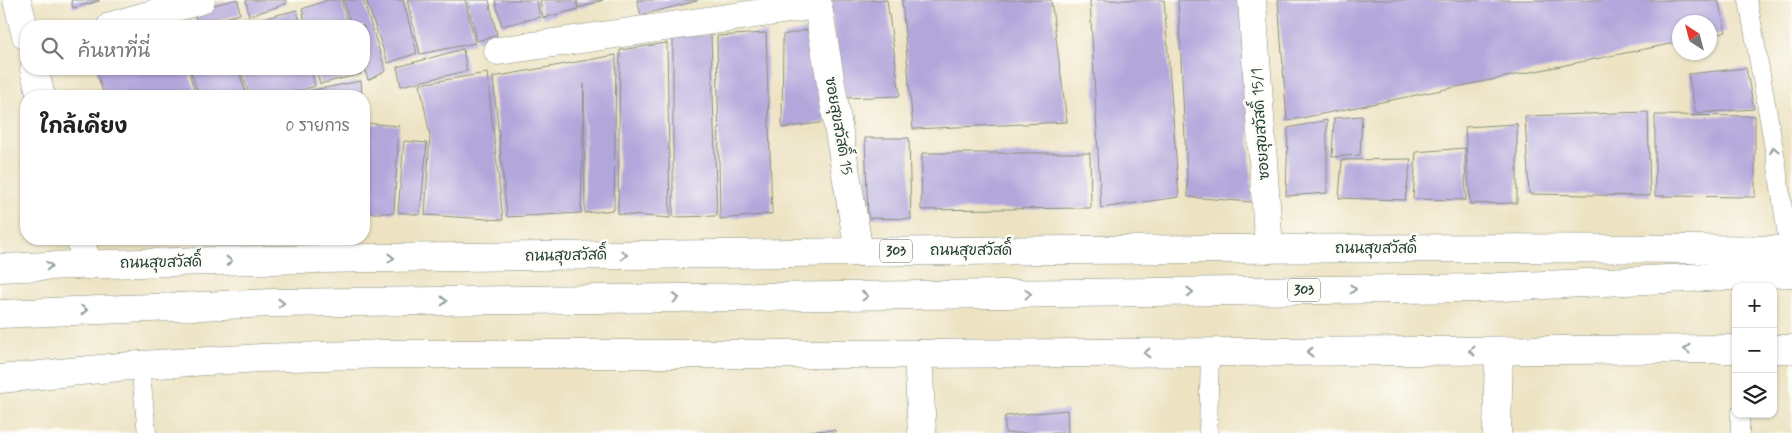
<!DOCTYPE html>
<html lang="th">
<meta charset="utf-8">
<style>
body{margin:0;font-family:Mynerve,"Playpen Sans Thai",sans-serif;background:#f2f2f2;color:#222}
.controls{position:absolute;right:15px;bottom:15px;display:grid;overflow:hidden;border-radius:10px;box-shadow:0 1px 4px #0004}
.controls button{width:45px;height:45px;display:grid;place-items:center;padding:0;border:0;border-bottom:1px solid #e0e0e0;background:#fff;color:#222;font:25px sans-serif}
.compass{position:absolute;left:1672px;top:15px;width:45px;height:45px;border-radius:50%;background:#fff;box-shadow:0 1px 4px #0004;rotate:324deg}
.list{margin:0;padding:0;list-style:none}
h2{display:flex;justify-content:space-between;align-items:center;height:65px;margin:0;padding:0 20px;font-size:21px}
h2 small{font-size:16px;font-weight:400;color:#767676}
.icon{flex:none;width:28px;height:28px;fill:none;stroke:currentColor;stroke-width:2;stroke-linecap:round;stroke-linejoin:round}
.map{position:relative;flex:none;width:1792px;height:433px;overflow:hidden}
.search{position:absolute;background:#fff;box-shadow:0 1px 4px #0004;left:20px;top:20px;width:350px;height:55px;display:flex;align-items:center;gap:12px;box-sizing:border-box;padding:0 18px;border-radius:20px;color:#767676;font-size:19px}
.panel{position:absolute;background:#fff;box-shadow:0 1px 4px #0004;left:20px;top:90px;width:350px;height:155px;border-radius:20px}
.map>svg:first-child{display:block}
.building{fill:#b3a6db}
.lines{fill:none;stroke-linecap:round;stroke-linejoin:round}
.service-casing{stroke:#86907c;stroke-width:19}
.minor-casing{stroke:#86907c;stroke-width:29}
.tertiary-casing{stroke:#86907c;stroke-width:29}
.primary-casing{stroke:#86907c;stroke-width:29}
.service{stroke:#fff;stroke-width:18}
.minor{stroke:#fff;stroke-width:28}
.tertiary{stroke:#fff;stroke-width:28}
.primary{stroke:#fff;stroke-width:28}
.oneway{stroke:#8f9e9a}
.labels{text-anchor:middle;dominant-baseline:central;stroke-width:5;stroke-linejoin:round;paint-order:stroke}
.shield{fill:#fdfcf7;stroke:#62766e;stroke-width:1}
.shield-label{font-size:14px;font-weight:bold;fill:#1f3d34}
.street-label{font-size:15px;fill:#1f3d34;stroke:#fdfcf7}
</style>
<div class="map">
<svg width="1792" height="433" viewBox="0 0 1792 433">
<rect width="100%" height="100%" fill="#fdfcf7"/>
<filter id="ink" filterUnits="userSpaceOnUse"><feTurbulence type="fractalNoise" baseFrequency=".02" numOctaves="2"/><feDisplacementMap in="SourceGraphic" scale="10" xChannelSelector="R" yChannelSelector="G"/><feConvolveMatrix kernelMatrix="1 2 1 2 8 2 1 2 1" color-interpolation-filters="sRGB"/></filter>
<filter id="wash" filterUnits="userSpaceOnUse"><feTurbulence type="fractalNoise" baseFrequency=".0096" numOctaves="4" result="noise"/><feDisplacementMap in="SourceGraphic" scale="20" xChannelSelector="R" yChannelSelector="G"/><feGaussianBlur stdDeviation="1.12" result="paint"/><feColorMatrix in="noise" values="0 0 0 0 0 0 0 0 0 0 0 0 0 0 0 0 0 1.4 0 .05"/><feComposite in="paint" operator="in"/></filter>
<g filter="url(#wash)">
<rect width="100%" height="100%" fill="#ede3c3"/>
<g id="blocks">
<g class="building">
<path d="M71 0H99V1L73 8Z"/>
<path d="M234 0H238L240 14 198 26 193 10Z"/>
<path d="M246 0H286V4L249 16Z"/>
<path d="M328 0H341L348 26H306L302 9Z"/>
<path d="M343 0H363L386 71 368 80 364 67V26H351Z"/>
<path d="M366 0H403L417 53 388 63Z"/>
<path d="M407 0H465L475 43 420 54Z"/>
<path d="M467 0H489L497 35 477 41Z"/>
<path d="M495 0H537L540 17 502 26Z"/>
<path d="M540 0H575L578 9 543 18Z"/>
<path d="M577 0H603L579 8Z"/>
<path d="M637 0H697V1L641 15Z"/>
<path d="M829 0H887L900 96 846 98Z"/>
<path d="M902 0H1051L1067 122 913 129Z"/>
<path d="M1090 0H1164L1179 197 1101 208Z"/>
<path d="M1178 0H1244L1252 202 1188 197Z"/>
<path d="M1278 0H1718L1726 32 1710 36V22H1680V42L1287 121Z"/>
<path d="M297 10 301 26H233Z"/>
<path d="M811 29 826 122 782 128 783 35Z"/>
<path d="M766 33 772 214 720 219 717 36Z"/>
<path d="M673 35H711L717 216 673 217Z"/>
<path d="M667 43 670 218 618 214 620 50Z"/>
<path d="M463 49 467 71 401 86 397 67Z"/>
<path d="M616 55 614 210 585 213 584 84 581 213 507 217 493 77Z"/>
<path d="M1746 68 1754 109 1696 113 1688 74Z"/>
<path d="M96 69H188L196 96H104Z"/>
<path d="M190 69H238L247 96H199Z"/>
<path d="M240 69H311L315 86 284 96H250Z"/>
<path d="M316 69H360L361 74 320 84Z"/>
<path d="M487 73 503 220 425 215 430 136 420 84Z"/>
<path d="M361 81 362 96H308V91Z"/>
<path d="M1648 112 1650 196 1529 194 1525 116Z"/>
<path d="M1655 115 1755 116V197L1655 196Z"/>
<path d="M1362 116 1360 155 1332 157 1334 118Z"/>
<path d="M1327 120V193L1286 196 1288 128Z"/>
<path d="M365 123 399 126 394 213H364Z"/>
<path d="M1517 124V203L1470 204 1465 127Z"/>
<path d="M865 138H909L911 219 868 218Z"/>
<path d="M404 141 427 143 420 215 398 212Z"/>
<path d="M1465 148 1466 200 1413 199 1416 152Z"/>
<path d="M922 153H1090L1091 208 921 210Z"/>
<path d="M1411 159 1405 200 1339 198 1342 160Z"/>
<path d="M1067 410 1068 433H1005V416Z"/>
<path d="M835 430V433H807V431Z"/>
</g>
</g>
</g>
<g filter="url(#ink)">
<use href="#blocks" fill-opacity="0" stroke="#86907c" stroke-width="1"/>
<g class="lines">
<defs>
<g id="service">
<path d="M1748 0 1776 160 1789 250"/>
<path d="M140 365 147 433"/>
<path d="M1208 433 1210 352"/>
<path d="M1740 433V414"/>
</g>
<g id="minor">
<path d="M817 0 859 252"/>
<path d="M1252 0 1269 249"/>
<path d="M111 26 201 0"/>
<path d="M498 51 817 5"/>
<path d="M918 354 922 433"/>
<path d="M1497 433 1499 351"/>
</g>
<g id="tertiary">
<path d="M17 0 26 36"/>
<path d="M34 69 41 96"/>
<path d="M80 239 88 265"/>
</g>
<g id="primary">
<path d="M0 268C237 258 474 257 711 254 1071 249 1432 246 1792 250"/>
<path d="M0 314 274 303 1481 288 1792 273"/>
<path d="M1773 349H1792"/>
<path d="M0 379 140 365 261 358 385 354H918L1736 349"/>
</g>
</defs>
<use href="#service" class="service-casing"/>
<use href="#minor" class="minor-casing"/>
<use href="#tertiary" class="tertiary-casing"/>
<use href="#primary" class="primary-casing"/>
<use href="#service" class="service"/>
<use href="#minor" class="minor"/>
<use href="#tertiary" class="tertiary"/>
<use href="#primary" class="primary"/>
</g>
<defs><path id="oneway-chevron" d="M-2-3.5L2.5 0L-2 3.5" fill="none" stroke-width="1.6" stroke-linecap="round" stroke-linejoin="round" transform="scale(1.25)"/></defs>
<g class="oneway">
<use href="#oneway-chevron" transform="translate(1774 150) rotate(-100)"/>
<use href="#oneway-chevron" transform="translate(624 255) rotate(-1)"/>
<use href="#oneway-chevron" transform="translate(391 258) rotate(-1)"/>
<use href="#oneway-chevron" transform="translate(229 261) rotate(-1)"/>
<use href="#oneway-chevron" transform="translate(49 266) rotate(-2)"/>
<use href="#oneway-chevron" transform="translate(1353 289) rotate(-1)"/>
<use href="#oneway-chevron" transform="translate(1190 292) rotate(-1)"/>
<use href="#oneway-chevron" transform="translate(1028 294) rotate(-1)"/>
<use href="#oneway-chevron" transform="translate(865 296) rotate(-1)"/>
<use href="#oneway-chevron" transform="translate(676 298) rotate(-1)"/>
<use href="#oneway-chevron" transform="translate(444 301) rotate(-1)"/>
<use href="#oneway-chevron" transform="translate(281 303) rotate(-1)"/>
<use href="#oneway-chevron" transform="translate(84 310) rotate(-2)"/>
<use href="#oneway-chevron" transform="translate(1687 349) rotate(180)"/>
<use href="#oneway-chevron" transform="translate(1472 351) rotate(180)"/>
<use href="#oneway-chevron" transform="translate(1310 352) rotate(180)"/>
<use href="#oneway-chevron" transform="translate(1147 353) rotate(180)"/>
</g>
</g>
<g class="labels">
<g class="shield">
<rect x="880" y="239.5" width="32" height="23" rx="4"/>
<rect x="1288" y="278.5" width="32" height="23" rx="4"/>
</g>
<g class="shield-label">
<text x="896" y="251">303</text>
<text x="1304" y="290">303</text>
</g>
<g class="street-label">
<text transform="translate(1261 124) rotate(-94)">ซอยสุขสวัสดิ์ 15/1</text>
<text transform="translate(838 126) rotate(80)">ซอยสุขสวัสดิ์ 15</text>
<text x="1376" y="249">ถนนสุขสวัสดิ์</text>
<text x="971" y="251">ถนนสุขสวัสดิ์</text>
<text transform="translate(566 256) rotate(-1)">ถนนสุขสวัสดิ์</text>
<text transform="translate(161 263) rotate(-1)">ถนนสุขสวัสดิ์</text>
</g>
</g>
</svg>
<div class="controls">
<button>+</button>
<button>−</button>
<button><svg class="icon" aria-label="layers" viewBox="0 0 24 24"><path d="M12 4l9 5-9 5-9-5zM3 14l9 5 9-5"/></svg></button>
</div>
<svg class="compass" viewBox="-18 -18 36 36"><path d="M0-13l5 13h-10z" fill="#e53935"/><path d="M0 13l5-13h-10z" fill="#767676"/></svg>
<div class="search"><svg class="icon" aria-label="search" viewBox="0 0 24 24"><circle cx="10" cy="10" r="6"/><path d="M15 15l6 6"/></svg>ค้นหาที่นี่</div>
<section class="panel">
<h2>ใกล้เคียง<small>0 รายการ</small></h2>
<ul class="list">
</ul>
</section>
</div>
